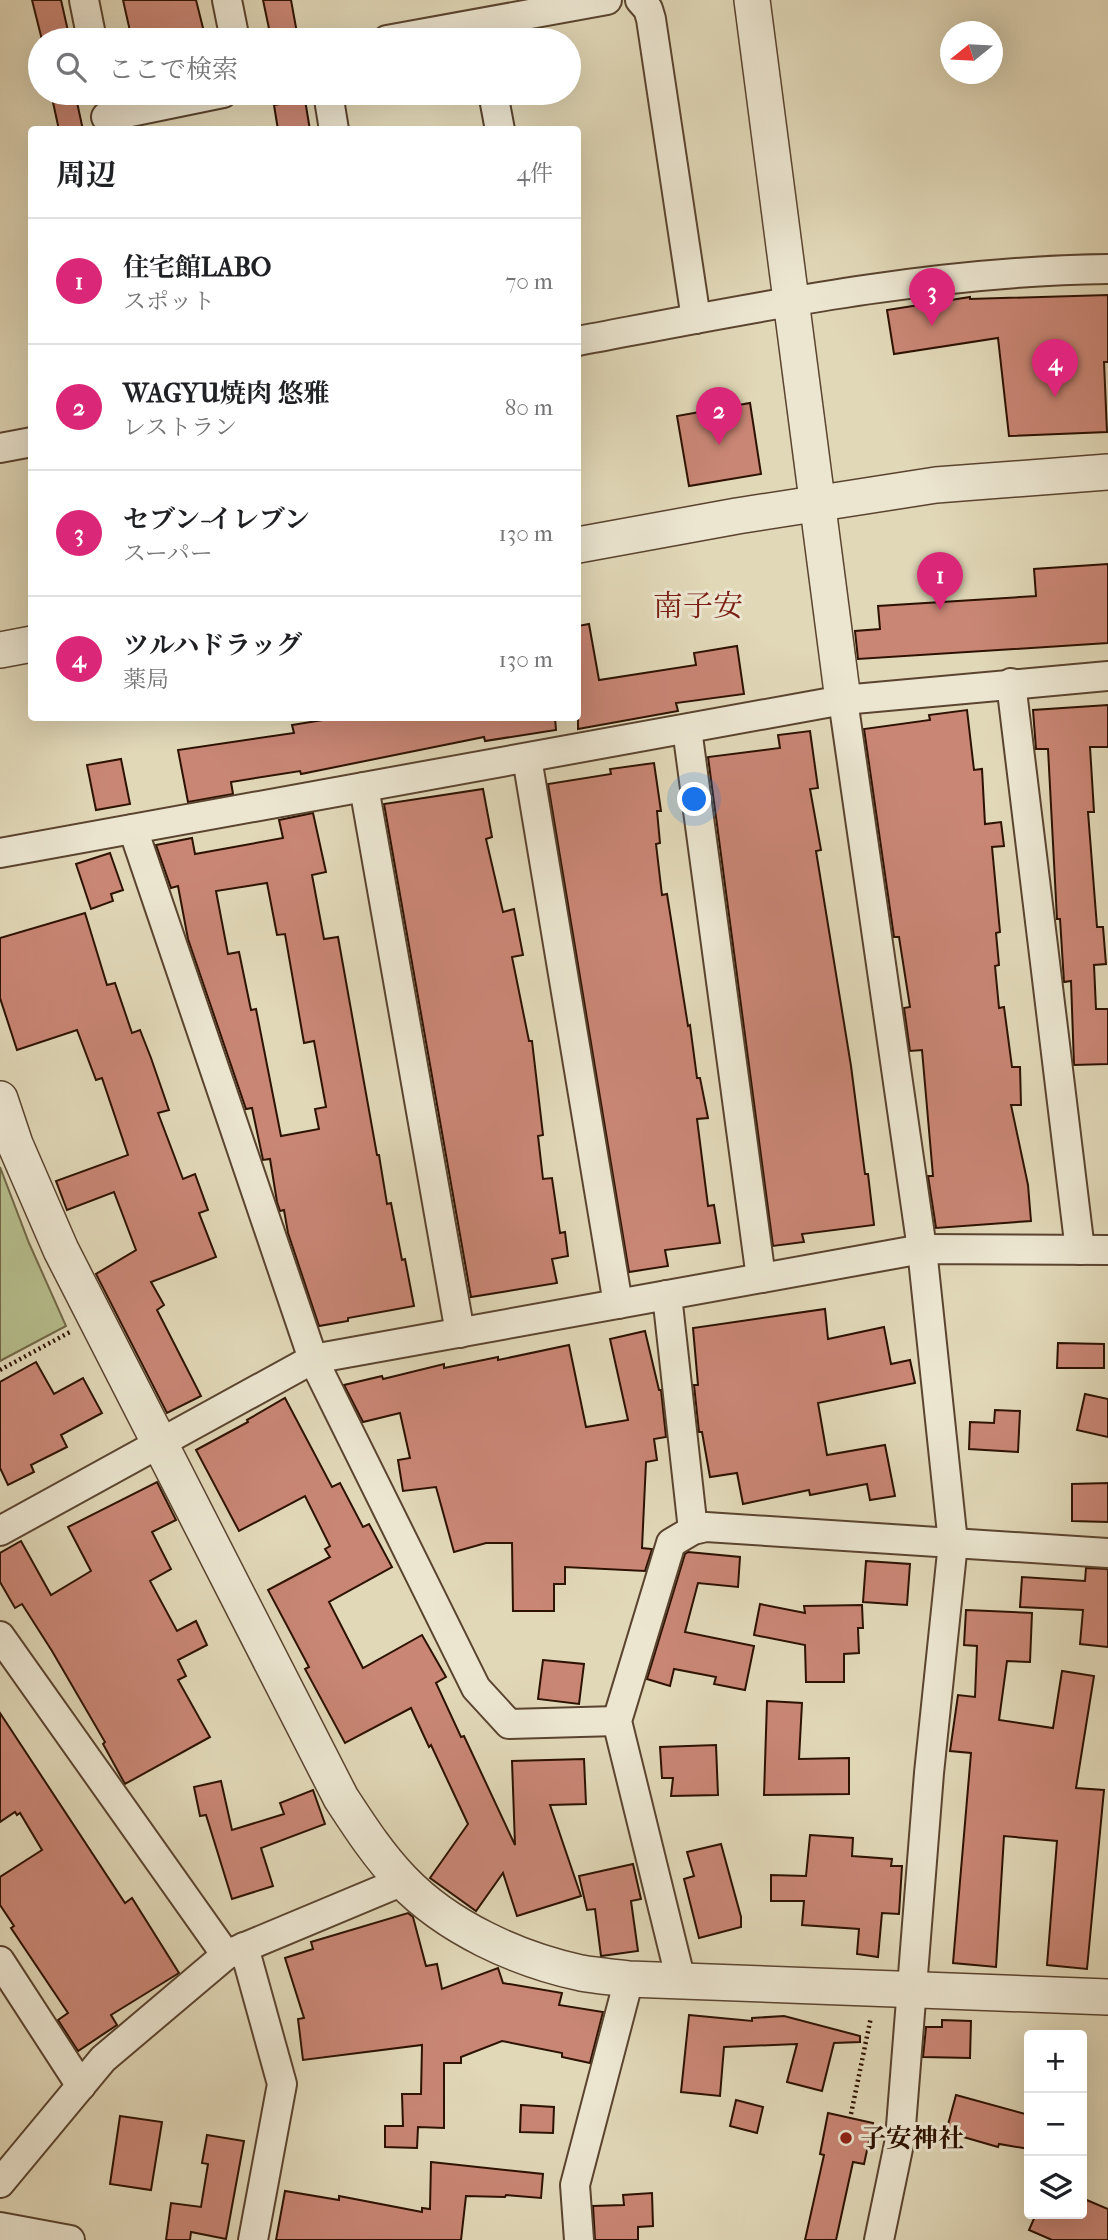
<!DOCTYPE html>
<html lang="ja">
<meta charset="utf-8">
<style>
body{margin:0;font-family:"IM FELL French Canon","Noto Serif JP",serif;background:#f6f6f6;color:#202124}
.controls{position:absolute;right:21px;bottom:21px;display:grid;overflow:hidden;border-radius:7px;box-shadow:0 7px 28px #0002}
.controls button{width:63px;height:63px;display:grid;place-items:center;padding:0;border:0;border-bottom:2px solid #e0e0e0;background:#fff;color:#202124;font:35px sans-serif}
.compass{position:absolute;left:940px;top:21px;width:63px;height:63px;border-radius:50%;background:#fff;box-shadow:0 7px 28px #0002;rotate:252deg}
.you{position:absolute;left:695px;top:800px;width:24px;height:24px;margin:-18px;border:5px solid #fff;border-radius:50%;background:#1a73e8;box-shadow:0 0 0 10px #1a73e833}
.badge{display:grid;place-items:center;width:46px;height:46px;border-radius:50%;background:#db2777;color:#fff;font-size:23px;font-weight:700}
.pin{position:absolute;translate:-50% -58px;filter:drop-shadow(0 2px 4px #0008)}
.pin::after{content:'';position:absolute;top:37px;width:24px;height:21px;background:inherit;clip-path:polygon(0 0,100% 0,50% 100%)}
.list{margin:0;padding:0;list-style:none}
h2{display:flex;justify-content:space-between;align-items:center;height:91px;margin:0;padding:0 28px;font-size:30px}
h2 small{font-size:23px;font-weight:400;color:#757577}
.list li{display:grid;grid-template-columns:46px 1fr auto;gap:21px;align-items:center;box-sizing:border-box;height:126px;padding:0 28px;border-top:2px solid #e0e0e0}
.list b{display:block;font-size:26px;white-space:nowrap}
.list p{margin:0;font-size:23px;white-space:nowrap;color:#757577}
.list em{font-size:23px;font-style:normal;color:#757577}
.icon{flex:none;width:38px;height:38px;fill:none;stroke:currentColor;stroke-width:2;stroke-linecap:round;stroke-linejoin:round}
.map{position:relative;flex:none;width:1108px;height:2240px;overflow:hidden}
.search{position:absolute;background:#fff;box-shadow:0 7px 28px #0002;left:28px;top:28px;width:553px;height:77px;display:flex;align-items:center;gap:18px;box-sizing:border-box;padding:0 24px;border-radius:38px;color:#757577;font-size:26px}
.panel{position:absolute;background:#fff;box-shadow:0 7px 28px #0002;left:28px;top:126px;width:553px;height:595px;border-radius:7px}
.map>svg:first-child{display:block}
.green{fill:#b6be8d;stroke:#726847;stroke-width:2}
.building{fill:#c98675;stroke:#2d1201;stroke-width:2;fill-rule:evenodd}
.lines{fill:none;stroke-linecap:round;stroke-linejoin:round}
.minor-casing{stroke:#5a442f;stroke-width:32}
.tertiary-casing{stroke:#5a442f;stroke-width:38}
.path{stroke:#2d1201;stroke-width:4.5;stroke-dasharray:2 3.5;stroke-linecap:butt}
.minor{stroke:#ece6d1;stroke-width:28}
.tertiary{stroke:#ece6d1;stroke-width:35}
.poi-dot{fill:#8f2418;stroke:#ece6d1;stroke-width:2.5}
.labels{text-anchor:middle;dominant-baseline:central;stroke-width:6;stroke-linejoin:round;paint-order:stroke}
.poi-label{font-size:26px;font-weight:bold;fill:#2d1201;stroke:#ece6d1;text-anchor:start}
.quarter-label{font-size:30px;fill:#7a1f14;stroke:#ece6d1}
</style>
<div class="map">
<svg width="1108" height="2240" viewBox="0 0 1108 2240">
<rect width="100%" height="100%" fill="#e1d8b8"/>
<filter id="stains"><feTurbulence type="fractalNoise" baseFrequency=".00286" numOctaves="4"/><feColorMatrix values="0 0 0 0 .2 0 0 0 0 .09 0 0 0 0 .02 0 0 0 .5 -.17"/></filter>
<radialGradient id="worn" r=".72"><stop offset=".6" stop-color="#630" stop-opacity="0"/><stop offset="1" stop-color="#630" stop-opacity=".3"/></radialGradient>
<path class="green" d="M0 1167 29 1243 66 1326 0 1361Z"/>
<g class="building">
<path d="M32 0H61L70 40H42Z"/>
<path d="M123 0H196L206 40H132Z"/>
<path d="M263 0H291L297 33 271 38Z"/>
<path d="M51 93H75L83 130H59Z"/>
<path d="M305 100 310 130H278L274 105Z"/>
<path d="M1108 295V362H1104L1107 432 1009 436 998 338 894 354 887 310 970 297V299Z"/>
<path d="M750 403 761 474 689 486 677 416Z"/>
<path d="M1108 564V643L858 659 855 631 880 629 878 606 1036 596 1034 569Z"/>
<path d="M589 624 599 680 696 665 694 653 737 646 744 694 676 703 678 711 578 729V626Z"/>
<path d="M1108 705V747H1090L1094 812H1088L1097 927H1103L1106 964 1094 965 1096 1009H1108V1064L1074 1065 1071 981 1064 982 1060 919H1057L1048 749H1036L1033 710Z"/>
<path d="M967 710 974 770 982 769 985 824 1001 822 1004 846 992 847 1000 932 996 933 999 965 995 966 999 1008 1004 1007 1012 1067H1020L1021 1105H1011L1028 1185 1031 1221 936 1228 928 1176H933L922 1050 910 1051 904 1008 910 1007 899 937H894L864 729 930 720 929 715Z"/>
<path d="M335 718H555L556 730 485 741 484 737 301 774 300 771 231 782 233 794 188 802 178 750 294 733 292 725Z"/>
<path d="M810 731 818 788 810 789 821 850 816 851 851 1066 865 1174H868L874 1225 802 1234 804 1242 773 1246 708 757 780 748 778 735Z"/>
<path d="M121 759 130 804 96 810 87 765Z"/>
<path d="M654 763 661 811H657L660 843 656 844 662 895 667 894 688 1026 690 1025 697 1078H700L708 1118 697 1119 708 1206 714 1205 720 1243 665 1250 668 1266 629 1272 548 784 611 774 610 769Z"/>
<path d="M483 789 492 837 486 839 503 912 514 909 523 955 512 957 529 1041H532L543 1135 538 1136 543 1179 552 1178 560 1233 565 1232 568 1256 552 1259 557 1283 471 1297 384 804Z"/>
<path d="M313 813 326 872 312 875 324 939 338 937 377 1155H379L387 1204 391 1203 402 1260 405 1259 414 1306 348 1318V1321L319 1326 288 1233 284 1210 280 1211 277 1202 270 1159 263 1160 252 1108 246 1109 188 939 178 886 171 888 156 845 192 838 195 854 283 838 279 820ZM267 883 277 935 285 934 304 1043 314 1041 326 1107 315 1109 319 1129 281 1136 256 1009 251 1010 239 952 228 954 216 891Z"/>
<path d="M110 853 123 890 111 894 113 901 91 909 76 864Z"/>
<path d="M85 913 107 985 115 983 132 1033 140 1030 151 1058 169 1110 158 1113 183 1179 195 1174 208 1210 199 1213 216 1257 151 1282 164 1305 157 1310 201 1396 167 1413 96 1274 136 1250 114 1192 67 1210 56 1181 128 1155 102 1078 96 1080 77 1030 17 1050 0 998V938Z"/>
<path d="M825 1309 828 1339 884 1327 891 1364 910 1360 915 1383 818 1403 827 1455 885 1445 895 1496 870 1500 867 1484 810 1495 809 1490 743 1504 737 1473 710 1477 702 1432H699L694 1385H698L693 1328Z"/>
<path d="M645 1331 659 1390H661L666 1437 654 1439 657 1460 646 1462 642 1548 652 1549 645 1571 565 1567V1584H554V1611H513L512 1543H486L454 1552 436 1487 403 1491 398 1460 410 1458 400 1413 363 1422 344 1385 382 1376 383 1379 444 1364V1368L498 1357V1360L569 1345 586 1427 628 1420 610 1339Z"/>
<path d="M1058 1343 1104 1344V1368H1057Z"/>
<path d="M36 1362 54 1394 83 1378 102 1413 61 1435 67 1447 31 1465 34 1472 8 1485 0 1468V1382Z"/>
<path d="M1085 1394 1108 1399V1437L1077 1430Z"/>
<path d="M285 1398 332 1487 340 1483 363 1527 369 1524 392 1567 329 1602 363 1668 422 1635 446 1677 436 1683 461 1737 464 1736 515 1845 512 1761 584 1759 586 1804 550 1805 581 1896 517 1916 503 1873 476 1911 430 1878 468 1824 431 1745 429 1747 411 1708 345 1743 305 1669 309 1667 268 1590 330 1557 325 1549 330 1546 305 1496 239 1531 196 1450 248 1422 247 1420Z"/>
<path d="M995 1410 1020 1411 1018 1452 969 1449 970 1422 994 1423Z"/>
<path d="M157 1482 176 1520 152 1532 171 1569 150 1581 177 1631 196 1621 207 1645 178 1660 186 1676 178 1680 210 1737 125 1784 103 1744 105 1742 52 1651 22 1604 15 1608 0 1582V1553L21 1541 51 1595 91 1571 68 1527Z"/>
<path d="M1108 1483V1522L1072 1521V1484Z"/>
<path d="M688 1552 740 1557 738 1587 698 1583 685 1632 754 1646 745 1690 714 1684 716 1677 674 1669 670 1686 647 1679 685 1554Z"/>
<path d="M866 1561 910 1564 907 1605 863 1602Z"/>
<path d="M1086 1568 1108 1569V1647L1080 1644 1083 1610 1020 1607 1022 1577 1085 1581Z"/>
<path d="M760 1604 805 1613 804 1606 862 1605 863 1628H858L859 1653 844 1654V1682H806L805 1645 754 1635Z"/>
<path d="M966 1610 1032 1613 1030 1662 1007 1661 999 1720 1053 1728 1062 1671 1094 1676 1076 1788 1104 1790 1087 1969 1047 1965 1057 1841 1004 1836 996 1967 953 1963 971 1753 950 1751 958 1695 975 1697 977 1646 964 1645Z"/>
<path d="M543 1660 584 1664 579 1704 538 1699Z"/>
<path d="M767 1701 802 1703 799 1759 849 1758V1794L764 1795Z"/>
<path d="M0 1713 125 1903 132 1898 179 1973 111 2015 117 2025 78 2051 58 2020 68 2013 11 1928 14 1926 0 1905V1877L42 1850 20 1813 17 1815 15 1812 0 1822Z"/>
<path d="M716 1745 718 1795 671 1796 673 1778H662L660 1747Z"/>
<path d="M221 1781 232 1830 284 1814 280 1803 313 1790 325 1824 261 1848 273 1886 232 1899 206 1815 200 1816 194 1787Z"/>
<path d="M810 1835 853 1838 852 1856 892 1859 891 1866H902L899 1914 882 1913 878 1957 857 1954 859 1929 802 1925 804 1901H771V1875L806 1876Z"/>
<path d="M721 1844 741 1917V1927L699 1938 684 1879 694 1876 687 1852Z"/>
<path d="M633 1864 641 1899 631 1901 638 1951 601 1956 595 1909 587 1910 579 1876Z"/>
<path d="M408 1913 413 1917 426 1966 437 1964 442 1989 498 1968 503 1983 562 1993 559 2005 603 2012 590 2063 562 2057V2053L502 2041 461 2057V2063H444V2128L418 2127 417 2148 385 2147V2126H403L402 2094H421L422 2045 303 2060 298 2019 304 2018 285 1958 313 1949 311 1942Z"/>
<path d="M689 2015 752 2021V2018L784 2016 860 2036V2042L834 2043 822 2091 787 2082 797 2044 724 2047 720 2096 681 2092Z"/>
<path d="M942 2020 971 2021 970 2058 923 2057 926 2027H942Z"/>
<path d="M956 2095 1029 2115V2149L999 2144 998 2147 946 2132Z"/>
<path d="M736 2100 763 2107 757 2133 730 2126Z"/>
<path d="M521 2105 554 2107 553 2133 520 2132Z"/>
<path d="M828 2113 873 2123 864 2164 853 2162 836 2240H805L824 2155 820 2154Z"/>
<path d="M120 2116 162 2122 151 2190 110 2184Z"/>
<path d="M207 2135 244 2141 226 2239 191 2232 190 2240H166L171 2203 201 2207 208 2164 202 2163Z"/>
<path d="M431 2162 543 2174 541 2198 506 2195 505 2197 466 2196 461 2240H276L285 2191 339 2200V2196L422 2212V2208L430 2209Z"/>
<path d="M652 2193 653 2226 638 2227V2240H595L593 2206 624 2205 623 2195Z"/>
<path d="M1082 2198 1108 2209V2240H1052L1029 2230 1036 2214H1082Z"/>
</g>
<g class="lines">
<defs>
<g id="minor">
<path d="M84 0 92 40"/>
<path d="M227 0 235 40"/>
<path d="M640 0 648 9 651 19 696 319"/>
<path d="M387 40 607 0"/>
<path d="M328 93 334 130"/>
<path d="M493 93 500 130"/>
<path d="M106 117 223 93"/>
<path d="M578 341C753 308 929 271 1108 269"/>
<path d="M0 448 32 442"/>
<path d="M1011 683 1080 1250"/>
<path d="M843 700 922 1249 953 1543 929 1773 900 2139 879 2240"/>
<path d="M687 729 761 1278"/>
<path d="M527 758 618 1304"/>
<path d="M364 787 460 1333"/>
<path d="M133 829 313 1359 476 1688 509 1724 617 1721"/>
<path d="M0 853 843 700 1108 676"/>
<path d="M667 1295 693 1530"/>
<path d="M0 1531 313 1359 922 1249 1108 1250"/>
<path d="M0 1636 226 1955"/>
<path d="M244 1947 282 2084 253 2240"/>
<path d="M0 1961 81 2086"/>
<path d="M681 1981 617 1721 671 1543 693 1530 706 1527 1108 1553"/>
<path d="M0 2183 103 2059 226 1955 403 1881"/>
<path d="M0 2227 70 2240"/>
<path d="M579 2240 575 2185 629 1979"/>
</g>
<g id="tertiary">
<path d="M752 0 843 700"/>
<path d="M578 545 737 516 936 485 1108 472"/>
<path d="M0 650 32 644"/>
<path d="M0 1099 15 1144 61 1250 341 1798C360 1827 378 1855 402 1880 448 1928 517 1959 581 1973 597 1976 614 1977 629 1979L1108 1997"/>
</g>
</defs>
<use href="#minor" class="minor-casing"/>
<use href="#tertiary" class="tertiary-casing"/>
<g class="path">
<path d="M0 1370 70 1332"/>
<path d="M851 2114 871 2017"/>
</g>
<use href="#minor" class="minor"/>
<use href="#tertiary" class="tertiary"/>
</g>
<circle class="poi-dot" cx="846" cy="2138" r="7"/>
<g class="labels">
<g class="poi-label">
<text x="860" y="2138">子安神社</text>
</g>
<g class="quarter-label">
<text x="698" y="606">南子安</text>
</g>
</g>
<rect width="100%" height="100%" filter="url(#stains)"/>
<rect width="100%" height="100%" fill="url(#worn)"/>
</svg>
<div class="controls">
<button>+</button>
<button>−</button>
<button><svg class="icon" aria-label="layers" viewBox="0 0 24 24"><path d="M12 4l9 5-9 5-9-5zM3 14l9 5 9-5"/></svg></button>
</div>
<svg class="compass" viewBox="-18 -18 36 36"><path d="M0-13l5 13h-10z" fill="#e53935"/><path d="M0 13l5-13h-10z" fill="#757577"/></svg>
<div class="you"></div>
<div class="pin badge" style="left:940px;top:610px">1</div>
<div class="pin badge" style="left:719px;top:445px">2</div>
<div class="pin badge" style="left:932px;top:326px">3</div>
<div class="pin badge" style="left:1055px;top:397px">4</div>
<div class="search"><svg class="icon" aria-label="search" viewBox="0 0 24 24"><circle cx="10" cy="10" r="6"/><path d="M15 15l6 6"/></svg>ここで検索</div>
<section class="panel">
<h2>周辺<small>4件</small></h2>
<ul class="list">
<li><span class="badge">1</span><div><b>住宅館LABO</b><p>スポット</p></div><em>70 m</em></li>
<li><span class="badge">2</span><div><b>WAGYU焼肉 悠雅</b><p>レストラン</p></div><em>80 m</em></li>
<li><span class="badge">3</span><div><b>セブン-イレブン</b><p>スーパー</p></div><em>130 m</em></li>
<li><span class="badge">4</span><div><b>ツルハドラッグ</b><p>薬局</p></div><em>130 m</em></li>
</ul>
</section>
</div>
